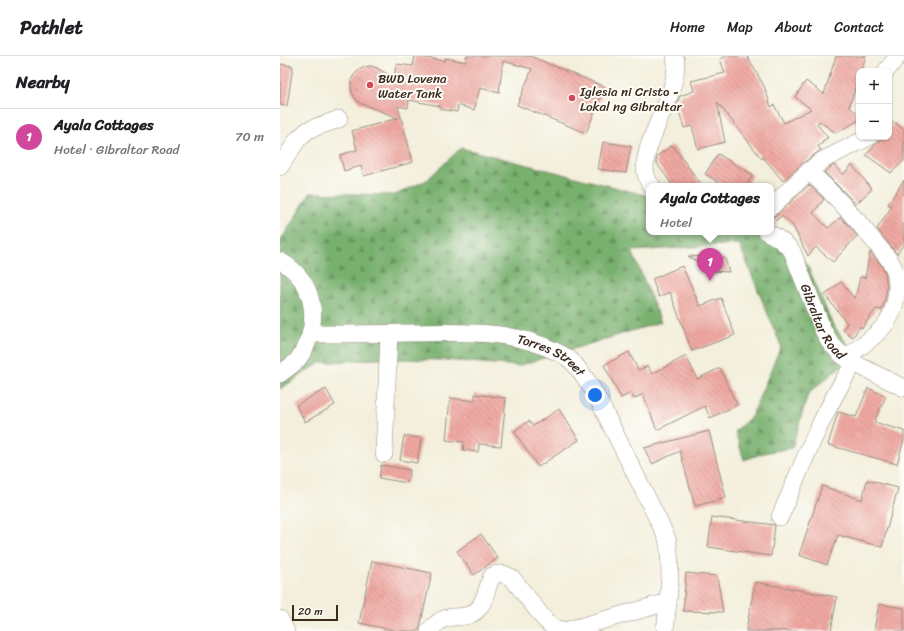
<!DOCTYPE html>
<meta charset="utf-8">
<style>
body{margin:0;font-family:Sriracha,sans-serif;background:#f6f6f6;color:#202124}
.controls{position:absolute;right:12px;top:12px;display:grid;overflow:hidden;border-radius:8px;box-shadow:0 1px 3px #0004}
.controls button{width:36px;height:36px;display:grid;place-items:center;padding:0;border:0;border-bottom:1px solid #e0e0e0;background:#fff;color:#202124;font:20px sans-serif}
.scale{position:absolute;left:12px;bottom:10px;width:46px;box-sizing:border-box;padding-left:4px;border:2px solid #3b2a1e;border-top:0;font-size:11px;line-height:14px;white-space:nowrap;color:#3b2a1e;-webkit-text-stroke:3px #fdfcf7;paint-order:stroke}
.you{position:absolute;left:315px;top:339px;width:14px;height:14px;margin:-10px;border:3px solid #fff;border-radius:50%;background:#1a73e8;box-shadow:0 0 0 6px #1a73e833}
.badge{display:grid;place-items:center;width:26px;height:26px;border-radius:50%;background:#d1495b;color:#fff;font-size:13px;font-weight:700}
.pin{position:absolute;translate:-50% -33px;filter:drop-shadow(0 1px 2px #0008)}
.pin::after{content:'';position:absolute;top:21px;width:14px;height:12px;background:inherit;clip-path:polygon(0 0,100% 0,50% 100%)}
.popup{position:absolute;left:366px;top:127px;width:128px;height:52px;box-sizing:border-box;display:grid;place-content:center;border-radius:8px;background:#fff;filter:drop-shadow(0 1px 3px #0005);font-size:13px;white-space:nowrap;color:#757577}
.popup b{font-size:15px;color:#202124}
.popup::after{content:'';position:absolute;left:50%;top:100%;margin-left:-8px;border:8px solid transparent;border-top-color:#fff}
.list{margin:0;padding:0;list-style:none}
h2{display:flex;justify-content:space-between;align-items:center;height:52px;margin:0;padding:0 16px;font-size:17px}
h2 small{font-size:13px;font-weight:400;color:#757577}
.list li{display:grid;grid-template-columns:26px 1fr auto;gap:12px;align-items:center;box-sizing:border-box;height:56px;padding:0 16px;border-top:1px solid #e0e0e0}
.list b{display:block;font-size:15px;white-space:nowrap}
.list p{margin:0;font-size:13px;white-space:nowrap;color:#757577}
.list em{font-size:13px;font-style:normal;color:#757577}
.map{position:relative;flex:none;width:624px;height:575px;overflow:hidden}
header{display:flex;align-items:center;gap:24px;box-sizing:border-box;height:56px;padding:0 20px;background:#fff;border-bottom:1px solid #e0e0e0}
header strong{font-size:19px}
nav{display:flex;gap:22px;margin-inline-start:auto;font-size:14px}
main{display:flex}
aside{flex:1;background:#fff}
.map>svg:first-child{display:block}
.forest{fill:url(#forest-firs);stroke:#5a6d46}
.building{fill:url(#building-back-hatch)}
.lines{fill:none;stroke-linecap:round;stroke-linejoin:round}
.minor-casing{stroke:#978c7d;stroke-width:18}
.minor{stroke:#fff;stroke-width:17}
.poi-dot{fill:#d1495b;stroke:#fdfcf7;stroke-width:1.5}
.labels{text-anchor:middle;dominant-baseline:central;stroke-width:4;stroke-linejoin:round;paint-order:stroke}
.poi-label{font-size:13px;fill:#3b2a1e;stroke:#fdfcf7;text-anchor:start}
.street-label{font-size:13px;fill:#3b2a1e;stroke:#fdfcf7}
</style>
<header>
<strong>Pathlet</strong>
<nav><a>Home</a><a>Map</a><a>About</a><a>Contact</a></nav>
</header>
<main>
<aside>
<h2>Nearby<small></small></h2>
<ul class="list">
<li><span class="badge" style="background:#d1479c">1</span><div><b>Ayala Cottages</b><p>Hotel · Gibraltar Road</p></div><em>70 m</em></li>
</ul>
</aside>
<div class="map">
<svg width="624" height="575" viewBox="0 0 624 575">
<defs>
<pattern id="forest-firs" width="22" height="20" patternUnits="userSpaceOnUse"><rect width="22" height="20" fill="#78b06e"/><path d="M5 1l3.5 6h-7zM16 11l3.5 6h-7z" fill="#648f5a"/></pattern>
<pattern id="building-back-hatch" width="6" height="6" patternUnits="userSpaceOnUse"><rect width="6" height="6" fill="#f0a9a3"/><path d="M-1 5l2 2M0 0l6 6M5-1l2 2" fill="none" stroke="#c48a84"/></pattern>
</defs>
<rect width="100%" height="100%" fill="#fdfcf7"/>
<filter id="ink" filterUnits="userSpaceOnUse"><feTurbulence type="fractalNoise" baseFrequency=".025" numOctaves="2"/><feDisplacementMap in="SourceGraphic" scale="8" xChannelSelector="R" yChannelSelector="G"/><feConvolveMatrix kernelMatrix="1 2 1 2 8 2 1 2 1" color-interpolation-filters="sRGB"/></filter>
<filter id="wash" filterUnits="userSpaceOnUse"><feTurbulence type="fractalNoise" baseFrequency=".012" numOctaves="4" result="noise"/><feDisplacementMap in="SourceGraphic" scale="16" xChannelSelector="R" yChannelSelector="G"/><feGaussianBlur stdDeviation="0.9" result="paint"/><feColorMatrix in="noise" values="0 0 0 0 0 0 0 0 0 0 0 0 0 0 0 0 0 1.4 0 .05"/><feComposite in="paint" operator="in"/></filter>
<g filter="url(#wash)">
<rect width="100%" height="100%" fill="#f3efdc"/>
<path class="forest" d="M181 92 369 140V176H491L512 184 529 213 553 269 575 298 528 338 512 392 484 397 464 404 455 375 471 361 501 290 459 188 352 195 381 266 238 310 164 304 96 303 40 307 0 333V182L3 181 30 137 115 139 147 124Z"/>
<g id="blocks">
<g class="building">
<path d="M135 0 165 5V2L186 6V0H250L325 31 306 77 237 49 252 13 223 5 219 37 200 32 194 54 178 49 177 56 160 53V50L129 44 128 52 118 50 133 106 84 120 81 110 64 115 60 99 77 94 72 75 118 62 80 47 75 42 72 37 71 31V24L74 19 79 14 85 11 91 10 97 12 114 22 116 8 133 10Z"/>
<path d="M447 0H467L484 30 491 51 494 49 504 67 531 53 515 41 526 25 544 38 556 0H586L581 15H579V21L569 51 579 58V64L556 77 539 65 537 68 548 82 542 85 543 87 538 90 541 94 523 107 503 125 483 101 482 103 437 46 445 86 418 93 412 70 404 72 397 48 400 40 414 35 411 25 445 17 440 3Z"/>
<path d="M0 8 13 10 7 50 0 49Z"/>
<path d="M614 66 624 74V105L611 117 586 99 602 81H609V73Z"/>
<path d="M323 86 351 90 346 117 318 113Z"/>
<path d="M392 89 396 94 422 130H393L376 106 377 100Z"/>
<path d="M438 98 473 119 466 130H445L425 118Z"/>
<path d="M554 109 563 119 572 109 592 133 576 148 544 116Z"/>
<path d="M624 124V188L617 198 597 173 612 150 608 148Z"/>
<path d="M529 129 544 143 533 157 548 172 561 161 577 180 553 206 536 191 528 200 513 170 502 160 492 167H491V161L498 158Z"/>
<path d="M590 196 602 210 605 217 607 232 605 244 602 254 596 253 582 272 580 270 573 281 563 274 567 267 545 239 561 226 575 243 580 221 585 222Z"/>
<path d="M408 200 445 202 449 216 432 215Z"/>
<path d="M402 210 420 250 441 242 455 279 412 295 390 236 379 241 372 223Z"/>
<path d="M349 296 358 314 368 310 372 318 406 300 417 323 440 312 457 349 430 362 425 350 377 374 363 338 354 343 351 337 341 342 324 309Z"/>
<path d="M588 332 606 340 594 366 624 375V384L617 408 548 389 558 356 576 361Z"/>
<path d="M46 333 55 349 25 366 16 349Z"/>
<path d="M195 338 226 342 221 390 199 388 198 396 183 394 184 386 166 384 170 342 195 345Z"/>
<path d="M279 353 299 384 258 411 234 375 249 365 253 370Z"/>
<path d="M429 375 446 442 415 450 400 395 372 408 364 392Z"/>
<path d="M124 380 141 382 137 407 120 404Z"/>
<path d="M101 409 130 414 127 427 99 422Z"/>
<path d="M587 424 618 432 602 491 558 479 547 509 519 499 542 430 582 444Z"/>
<path d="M432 461 495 469 491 500 428 491Z"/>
<path d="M201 478 218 502 194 519 177 495Z"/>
<path d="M92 505 152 517 139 575H118L79 567Z"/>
<path d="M406 517 437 520 443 556 403 555Z"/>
<path d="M475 526 557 541 551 575H466Z"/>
<path d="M599 548 624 552V575H594Z"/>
</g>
</g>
</g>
<g filter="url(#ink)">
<use href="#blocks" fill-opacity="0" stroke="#978c7d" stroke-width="1"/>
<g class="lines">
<defs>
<g id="minor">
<path d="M606 15 618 0"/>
<path d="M0 111 18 83 28 74 59 63"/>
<path d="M529 115C552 136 573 159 593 184 601 194 614 206 616 219 619 236 615 258 603 271 593 283 578 292 566 302"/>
<path d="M372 130C370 128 368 125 367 122 355 91 403 37 395 0"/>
<path d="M491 151 529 115 543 104 589 81"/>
<path id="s1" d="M487 176C497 181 505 186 512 195L543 274 551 288 562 299 574 307 624 332"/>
<path d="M0 205C36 224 42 269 19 302 15 308 6 313 0 318"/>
<path id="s2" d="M32 278C63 278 94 278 126 277 175 277 229 272 275 295 279 297 284 299 288 302 300 312 309 327 317 341L387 482C393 512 388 545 385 575"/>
<path d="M104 398 109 278"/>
<path d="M500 461C522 409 543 355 574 307"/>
<path d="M0 563 6 575"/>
<path d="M149 575C154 569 159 564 167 562 179 559 192 564 201 549 206 540 208 529 212 520 220 516 225 518 232 522L265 564 274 572 285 575 388 546"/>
</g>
</defs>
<use href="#minor" class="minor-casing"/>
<use href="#minor" class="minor"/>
</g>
</g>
<g class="poi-dot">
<circle cx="90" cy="29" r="4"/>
<circle cx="292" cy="42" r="4"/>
</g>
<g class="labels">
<g class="poi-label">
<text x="98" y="22">BWD Lovena<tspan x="98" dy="15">Water Tank</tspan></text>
<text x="300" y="35">Iglesia ni Cristo -<tspan x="300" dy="15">Lokal ng Gibraltar</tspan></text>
</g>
<g class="street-label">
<text stroke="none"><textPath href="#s1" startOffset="109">Gibraltar Road</textPath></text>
<text stroke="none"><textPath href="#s2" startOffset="244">Torres Street</textPath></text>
</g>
</g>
</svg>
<div class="controls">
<button>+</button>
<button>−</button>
</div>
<div class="scale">20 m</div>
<div class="you"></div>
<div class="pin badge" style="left:430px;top:225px;background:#d1479c">1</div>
<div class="popup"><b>Ayala Cottages</b>Hotel</div>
</div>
</main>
